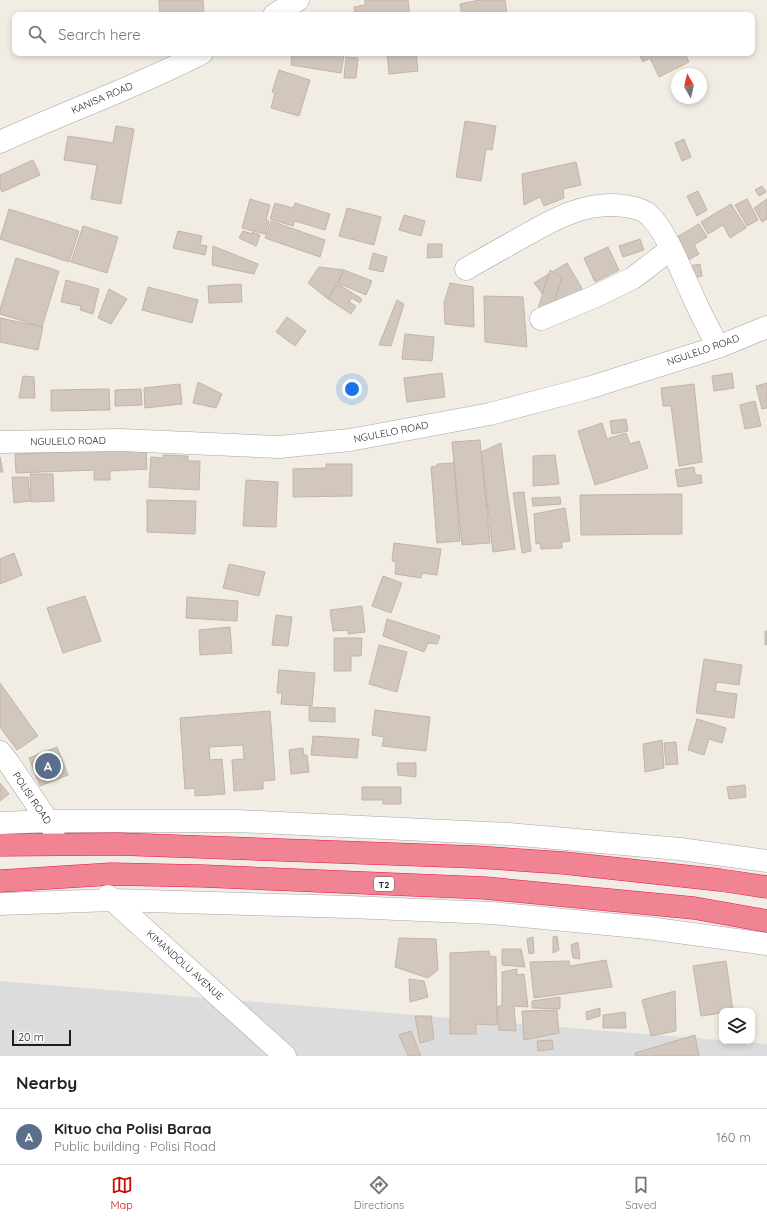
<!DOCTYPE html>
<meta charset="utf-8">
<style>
body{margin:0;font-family:Quicksand,sans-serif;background:#f2f2f2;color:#222}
.controls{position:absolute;right:12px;bottom:12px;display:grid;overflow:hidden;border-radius:8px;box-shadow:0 2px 6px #0003}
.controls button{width:36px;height:36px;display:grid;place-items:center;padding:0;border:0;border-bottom:1px solid #e0e0e0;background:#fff;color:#222;font:20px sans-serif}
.compass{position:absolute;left:671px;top:68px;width:36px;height:36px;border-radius:50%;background:#fff;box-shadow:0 2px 6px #0003;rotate:352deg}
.scale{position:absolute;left:12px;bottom:10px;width:59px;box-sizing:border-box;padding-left:4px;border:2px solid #1f1f1f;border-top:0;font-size:11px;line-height:14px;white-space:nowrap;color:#1f1f1f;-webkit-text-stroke:3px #fff;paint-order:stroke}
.you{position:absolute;left:352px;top:389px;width:14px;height:14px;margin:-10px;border:3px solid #fff;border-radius:50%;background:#1a73e8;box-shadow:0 0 0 6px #1a73e833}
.badge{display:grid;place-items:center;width:26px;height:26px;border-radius:50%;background:#cd0b00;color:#fff;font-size:13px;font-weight:700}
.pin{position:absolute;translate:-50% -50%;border:2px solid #fff;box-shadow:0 1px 4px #0006}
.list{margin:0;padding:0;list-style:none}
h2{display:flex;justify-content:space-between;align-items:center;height:52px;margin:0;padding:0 16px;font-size:17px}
h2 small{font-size:13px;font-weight:400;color:#767676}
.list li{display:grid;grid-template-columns:26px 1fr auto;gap:12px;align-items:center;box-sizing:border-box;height:56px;padding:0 16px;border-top:1px solid #e0e0e0}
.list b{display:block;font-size:15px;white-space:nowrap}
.list p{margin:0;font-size:13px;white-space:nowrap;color:#767676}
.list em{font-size:13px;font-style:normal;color:#767676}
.icon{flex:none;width:22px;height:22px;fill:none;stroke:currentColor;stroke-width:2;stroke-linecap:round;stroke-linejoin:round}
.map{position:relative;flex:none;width:767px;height:1056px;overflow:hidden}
.search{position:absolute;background:#fff;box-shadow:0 2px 6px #0003;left:12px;right:12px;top:12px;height:44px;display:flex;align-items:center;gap:10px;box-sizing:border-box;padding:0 14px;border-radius:8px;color:#767676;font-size:15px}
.sheet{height:108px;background:#fff}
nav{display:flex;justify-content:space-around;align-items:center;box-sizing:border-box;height:56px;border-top:1px solid #e0e0e0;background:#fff;font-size:11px;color:#767676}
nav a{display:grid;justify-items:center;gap:2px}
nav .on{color:#cd0b00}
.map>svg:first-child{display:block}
.residential{fill:#dddcdc}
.building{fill:#d1c7bc;stroke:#c4b4a5}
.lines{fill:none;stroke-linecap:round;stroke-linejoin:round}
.minor-casing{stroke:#a6a6a6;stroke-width:23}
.highway-casing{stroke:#ed1251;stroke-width:23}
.minor{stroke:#fff;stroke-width:22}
.highway{stroke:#f08492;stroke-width:22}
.labels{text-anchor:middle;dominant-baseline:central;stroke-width:3;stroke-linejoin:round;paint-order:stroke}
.shield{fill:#fff;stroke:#626262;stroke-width:1}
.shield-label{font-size:9px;font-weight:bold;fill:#1f1f1f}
.street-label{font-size:10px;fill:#1f1f1f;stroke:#fff}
</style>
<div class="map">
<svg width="767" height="1056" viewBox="0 0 767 1056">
<rect width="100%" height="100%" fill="#f1ede4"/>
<path class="residential" d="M0 981 767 1044V1056H0Z"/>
<g class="building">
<path d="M159 0H203L204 15H160Z"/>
<path d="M365 0H408L410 15H355L354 7 365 5Z"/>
<path d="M480 0H505L507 15H462L460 4Z"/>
<path d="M292 53H334L344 55 341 73 291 65Z"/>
<path d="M387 53H416L418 71 389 74Z"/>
<path d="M638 53H685L689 62 659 77 650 58 643 62Z"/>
<path d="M346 57 358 58 356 78H344Z"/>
<path d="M279 70 310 80 299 116 271 108 275 93 272 92Z"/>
<path d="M465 121 496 126 492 150 486 149 481 181 456 177Z"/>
<path d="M116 126 134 129 121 204 91 199 97 165 64 160 68 136 113 143Z"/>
<path d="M684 139 691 157 682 161 675 143Z"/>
<path d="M33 160 40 175 2 192 0 188V175Z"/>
<path d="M576 162 581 185 563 189 564 198 544 206 540 197 524 205 522 174Z"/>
<path d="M762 186 766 192 759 196 755 190Z"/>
<path d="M698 191 707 210 697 216 687 196Z"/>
<path d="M250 199 270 205 266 220 269 221 265 234 242 228Z"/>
<path d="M747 199 758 220 747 226 735 205Z"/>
<path d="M767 199V219L762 222 754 208Z"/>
<path d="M275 203 293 208 295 203 330 214 325 230 295 221 293 226 270 219Z"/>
<path d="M731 204 746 228 730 238 723 225 708 234 701 222Z"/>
<path d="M347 208 381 217 374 245 339 236Z"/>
<path d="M9 209 79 231 69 262 0 239Z"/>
<path d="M404 215 425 221 421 236 399 230Z"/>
<path d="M271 221 325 240 320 257 265 238Z"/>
<path d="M699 224 707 237 694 245 699 254 685 262 672 240Z"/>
<path d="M83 226 118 237 107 273 71 262Z"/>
<path d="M178 231 202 236 200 245 207 246 205 255 173 248Z"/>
<path d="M243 231 252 234V232L260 235 256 246 239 238Z"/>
<path d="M640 239 644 250 623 257 619 246Z"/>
<path d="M428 244H442V257L427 258Z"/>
<path d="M213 246 258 264 254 274 212 265Z"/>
<path d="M608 247 619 270 595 282 584 258Z"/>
<path d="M373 253 387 257 383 272 369 269Z"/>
<path d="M16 258 59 271 42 327 0 314V309Z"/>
<path d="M567 263 583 290 552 306 534 283Z"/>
<path d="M700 264 702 276 691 278 689 266Z"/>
<path d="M319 267 344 270 328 299 308 283Z"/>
<path d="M344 270 372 281 366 295 338 283Z"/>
<path d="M550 270 562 278 549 314 537 312Z"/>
<path d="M66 280 99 289 93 314 80 310 81 306 61 302Z"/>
<path d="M450 283 473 287 474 327 445 324 444 303Z"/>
<path d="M241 284 242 302 209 303 208 286Z"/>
<path d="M338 284 362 299 360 303 352 298 349 302 356 306 351 314 328 299Z"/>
<path d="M148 287 198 300 192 323 142 310Z"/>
<path d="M109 289 127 299 111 324 98 318Z"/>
<path d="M484 296 523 297 527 347 485 342Z"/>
<path d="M397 300 404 304 391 346 379 345Z"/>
<path d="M287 317 306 331 295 346 276 332Z"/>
<path d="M0 318 43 327 38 350 0 342Z"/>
<path d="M405 334 434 337 432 361 402 359Z"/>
<path d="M442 373 445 397 407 402 404 378Z"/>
<path d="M732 373 734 388 714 391 712 376Z"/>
<path d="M23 376 34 377 35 398H19Z"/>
<path d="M198 382 222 394 216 408 193 403Z"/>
<path d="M767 383V408L762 409 756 386Z"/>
<path d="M180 384 182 404 145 408 144 388Z"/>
<path d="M694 384 702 462 679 466 671 406H663L661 388Z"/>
<path d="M109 389 110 410 51 411V390Z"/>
<path d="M141 389 142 405 115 406V390Z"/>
<path d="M755 401 761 426 745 429 740 405Z"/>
<path d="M626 419 628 431 612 434 610 421Z"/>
<path d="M602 423 607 439 626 433 630 444 639 441 648 468 595 485 578 431Z"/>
<path d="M480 440 490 543 462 545 452 442Z"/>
<path d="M501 443 515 549 493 552 481 452Z"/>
<path d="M146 449 147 469 110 471V480H94V470L16 473 15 454Z"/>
<path d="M163 455 188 456V461H200L199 490 149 487 151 457 163 458Z"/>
<path d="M555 455 559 484 533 486V456Z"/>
<path d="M0 457 3 472H0Z"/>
<path d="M454 463 460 541 437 543 431 467 437 466V464Z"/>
<path d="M326 464H352V496L293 497V469L326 468Z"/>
<path d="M694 467 695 475H701L702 483 678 487 675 470Z"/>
<path d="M30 474H53L54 501 31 502Z"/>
<path d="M12 477H28L30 501 14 503Z"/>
<path d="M246 480 278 482 276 527 243 526Z"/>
<path d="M524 492 531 551 522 553 513 493Z"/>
<path d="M682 494V534L581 535 580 495Z"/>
<path d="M560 497 561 504 533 506 532 498Z"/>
<path d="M147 500 196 501 195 534 147 532Z"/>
<path d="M565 508 570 541 562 542V548L541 549 540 543 536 544 534 514Z"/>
<path d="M394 543 441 549 437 575 422 573 421 578 395 574 396 562 392 561Z"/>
<path d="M14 553 22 575 0 584V559Z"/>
<path d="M229 564 265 572 259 596 223 588Z"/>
<path d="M383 576 402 583 391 613 372 606Z"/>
<path d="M85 596 101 641 63 653 47 608Z"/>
<path d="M187 597 238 601 237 621 186 618Z"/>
<path d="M362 606 365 632 348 634V630L333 631 330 610Z"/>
<path d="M276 615 292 617 288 646 272 645Z"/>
<path d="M387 619 440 636 437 644 428 643 424 652 383 636Z"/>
<path d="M230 627 232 653 200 655 199 630Z"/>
<path d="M765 631H767V644L765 645Z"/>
<path d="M334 638H362L361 656H351V671H334Z"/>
<path d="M379 645 407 652 397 692 369 684Z"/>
<path d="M704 659 742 665 739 685 717 682 715 691 737 694 734 718 696 713Z"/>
<path d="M279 670 315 673 312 706 281 704 282 693H277Z"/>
<path d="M0 683 38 736 17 750 0 727Z"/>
<path d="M309 707 335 708V722L309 721Z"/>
<path d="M375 710 430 717 426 751 382 746 384 737 372 735Z"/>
<path d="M270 711 275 780 263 781V789L234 791 232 760 244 759 243 745 209 747 210 760 222 759 225 794 195 796V788L185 789 180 718Z"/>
<path d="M697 719 726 728 722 743 709 739 704 755 688 750Z"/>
<path d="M313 736 359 739 357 758 311 755Z"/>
<path d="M662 740 664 768 645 772 643 744Z"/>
<path d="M676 742 678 764 666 765 664 743Z"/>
<path d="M57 747 68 775 40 786 29 758Z"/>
<path d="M303 748 304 755H307L309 772 291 774 289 750Z"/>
<path d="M397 763H416V777L398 775Z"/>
<path d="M0 783 9 794 0 801Z"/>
<path d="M745 785 746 797 729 799 727 787Z"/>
<path d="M362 787H401V804H383V800H362Z"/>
<path d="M557 936 559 950 553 953V937Z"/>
<path d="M533 937 534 953 529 954 527 939Z"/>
<path d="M399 938 436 939 438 970 428 978 395 967Z"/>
<path d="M578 942 580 959 573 958 571 945Z"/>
<path d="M502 949H521L525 967 502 965Z"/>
<path d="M489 951 490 956 496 957 497 1025 476 1024V1034H450V953Z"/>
<path d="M606 960 612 987 534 998 530 962 569 961 570 966Z"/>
<path d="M726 961 733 1011H722V1013L701 1016 693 966Z"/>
<path d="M517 969V975L524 974 528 1007 514 1006 516 1031 499 1030 497 1007 502 1005V972Z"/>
<path d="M409 979 424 981 428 997 410 1002Z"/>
<path d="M675 991 676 1031 651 1036 642 1000Z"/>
<path d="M560 997V1009L532 1008V1001Z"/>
<path d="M600 1008V1016L587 1020 586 1012Z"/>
<path d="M557 1010 559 1033 524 1040 522 1011Z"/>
<path d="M625 1012 626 1028H603V1015Z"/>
<path d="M415 1016H431L434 1039 420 1043Z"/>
<path d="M411 1031 421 1056H408L399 1035Z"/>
<path d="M695 1035 699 1056H635V1053Z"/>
<path d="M552 1040 553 1049 538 1051 537 1041Z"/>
</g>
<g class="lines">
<defs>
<g id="minor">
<path d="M274 15 298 0"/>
<path d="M0 142C67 111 137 87 202 53"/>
<path d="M466 269C483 259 501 249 519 239 552 220 589 198 630 207 636 208 644 210 649 215 666 231 681 270 691 292 699 311 709 329 718 347"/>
<path d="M541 319 596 296 633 278 671 249"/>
<path d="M0 442 121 440 279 447 350 440 490 414 588 388 718 347 767 327"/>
<path d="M0 752 8 762 54 830"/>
<path d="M0 823 48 821H237L508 834 680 849 767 861"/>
<path d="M108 896 285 1056"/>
<path d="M0 904 113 900 350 907 491 913 648 928 767 944"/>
</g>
<g id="highway">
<path d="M0 845 118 844 476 857 564 863 720 880 767 887"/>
<path d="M0 881 111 874 203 876 485 888 694 908 767 921"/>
</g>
</defs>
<use href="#minor" class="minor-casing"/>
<use href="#highway" class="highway-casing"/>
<use href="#minor" class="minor"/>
<use href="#highway" class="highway"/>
</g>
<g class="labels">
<rect class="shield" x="374" y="877" width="20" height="14" rx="3"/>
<g class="shield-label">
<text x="384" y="884">T2</text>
</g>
<g class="street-label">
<text transform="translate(102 98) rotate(-23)">KANISA ROAD</text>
<text transform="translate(703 350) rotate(-19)">NGULELO ROAD</text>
<text transform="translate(391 432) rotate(-11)">NGULELO ROAD</text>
<text transform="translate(68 441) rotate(-1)">NGULELO ROAD</text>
<text transform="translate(32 798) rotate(56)">POLISI ROAD</text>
<text transform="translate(185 965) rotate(42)">KIMANDOLU AVENUE</text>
</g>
</g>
</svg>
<div class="controls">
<button><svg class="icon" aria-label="layers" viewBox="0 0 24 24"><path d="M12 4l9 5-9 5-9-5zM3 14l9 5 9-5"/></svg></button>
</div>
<svg class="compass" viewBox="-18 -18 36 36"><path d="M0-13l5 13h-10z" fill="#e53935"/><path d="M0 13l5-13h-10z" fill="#767676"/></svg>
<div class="scale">20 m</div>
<div class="you"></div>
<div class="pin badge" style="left:48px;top:766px;background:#5c6f8a">A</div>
<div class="search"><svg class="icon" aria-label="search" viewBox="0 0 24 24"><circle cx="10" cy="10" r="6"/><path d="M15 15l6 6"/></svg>Search here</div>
</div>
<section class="sheet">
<h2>Nearby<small></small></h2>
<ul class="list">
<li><span class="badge" style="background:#5c6f8a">A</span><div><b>Kituo cha Polisi Baraa</b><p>Public building · Polisi Road</p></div><em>160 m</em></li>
</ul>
</section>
<nav>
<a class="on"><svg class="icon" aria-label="map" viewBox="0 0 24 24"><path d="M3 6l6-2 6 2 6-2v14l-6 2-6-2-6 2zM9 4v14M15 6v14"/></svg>Map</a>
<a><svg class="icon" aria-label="directions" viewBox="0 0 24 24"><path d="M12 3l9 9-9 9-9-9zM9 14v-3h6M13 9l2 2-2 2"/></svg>Directions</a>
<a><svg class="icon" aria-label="saved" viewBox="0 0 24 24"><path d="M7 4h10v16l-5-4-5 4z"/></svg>Saved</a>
</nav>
